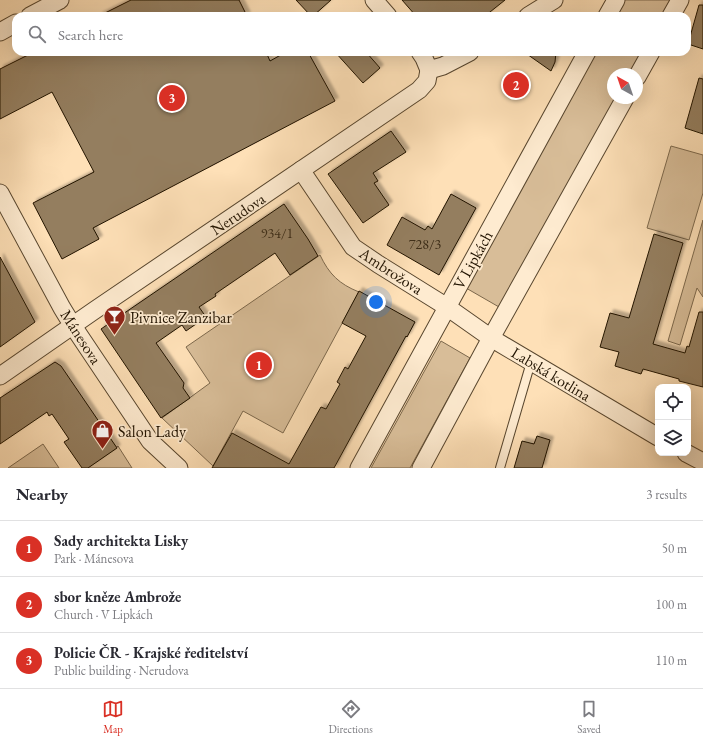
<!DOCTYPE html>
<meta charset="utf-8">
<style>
body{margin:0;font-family:"EB Garamond",serif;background:#f2f2f3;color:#2b2b33}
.controls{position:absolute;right:12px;bottom:12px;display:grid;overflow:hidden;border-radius:8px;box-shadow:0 4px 16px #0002}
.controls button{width:36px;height:36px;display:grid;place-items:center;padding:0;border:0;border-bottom:1px solid #e1e1e2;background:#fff;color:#2b2b33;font:20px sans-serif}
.compass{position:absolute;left:607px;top:68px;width:36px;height:36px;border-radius:50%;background:#fff;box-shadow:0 4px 16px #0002;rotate:320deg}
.you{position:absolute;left:376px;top:302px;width:14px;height:14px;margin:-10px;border:3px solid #fff;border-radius:50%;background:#1a73e8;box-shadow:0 0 0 6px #1a73e833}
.badge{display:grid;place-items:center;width:26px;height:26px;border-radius:50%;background:#d93025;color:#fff;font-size:13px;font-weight:700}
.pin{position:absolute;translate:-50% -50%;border:2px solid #fff;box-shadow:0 1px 4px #0006}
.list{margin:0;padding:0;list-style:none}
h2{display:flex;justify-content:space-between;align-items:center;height:52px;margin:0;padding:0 16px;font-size:17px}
h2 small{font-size:13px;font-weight:400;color:#7c7c81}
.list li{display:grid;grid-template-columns:26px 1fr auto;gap:12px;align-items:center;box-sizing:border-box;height:56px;padding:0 16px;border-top:1px solid #e1e1e2}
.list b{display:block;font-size:15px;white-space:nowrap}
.list p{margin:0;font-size:13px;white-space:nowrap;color:#7c7c81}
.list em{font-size:13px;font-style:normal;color:#7c7c81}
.icon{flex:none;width:22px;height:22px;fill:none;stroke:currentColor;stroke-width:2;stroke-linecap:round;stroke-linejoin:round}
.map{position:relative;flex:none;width:703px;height:468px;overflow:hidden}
.search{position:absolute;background:#fff;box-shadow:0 4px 16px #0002;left:12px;right:12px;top:12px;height:44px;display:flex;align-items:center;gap:10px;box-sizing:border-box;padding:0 14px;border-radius:12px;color:#7c7c81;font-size:15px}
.sheet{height:220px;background:#fff}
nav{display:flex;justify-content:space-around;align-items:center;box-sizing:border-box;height:56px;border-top:1px solid #e1e1e2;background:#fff;font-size:11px;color:#7c7c81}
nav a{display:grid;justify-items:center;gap:2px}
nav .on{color:#d93025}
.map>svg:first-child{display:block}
.green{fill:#d8bd98;stroke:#7c684c}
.building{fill:#947e5f;stroke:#211300;filter:url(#shadow)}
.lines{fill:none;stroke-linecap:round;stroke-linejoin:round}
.lane-casing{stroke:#58462e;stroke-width:10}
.street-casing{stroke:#58462e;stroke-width:19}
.lane{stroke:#feebd0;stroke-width:8}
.street{stroke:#feebd0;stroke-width:17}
.labels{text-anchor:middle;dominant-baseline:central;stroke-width:3.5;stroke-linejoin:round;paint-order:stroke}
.number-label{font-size:14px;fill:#3e2e18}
.street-label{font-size:16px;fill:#211300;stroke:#feebd0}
.poi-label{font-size:16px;fill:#211300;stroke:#feebd0;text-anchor:start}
</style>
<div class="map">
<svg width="703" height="468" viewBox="0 0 703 468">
<defs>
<filter id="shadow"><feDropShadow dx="3.5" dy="-3.5" stdDeviation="1" flood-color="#0004"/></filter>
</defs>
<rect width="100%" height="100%" fill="#fee0b7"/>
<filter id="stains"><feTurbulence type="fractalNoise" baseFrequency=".005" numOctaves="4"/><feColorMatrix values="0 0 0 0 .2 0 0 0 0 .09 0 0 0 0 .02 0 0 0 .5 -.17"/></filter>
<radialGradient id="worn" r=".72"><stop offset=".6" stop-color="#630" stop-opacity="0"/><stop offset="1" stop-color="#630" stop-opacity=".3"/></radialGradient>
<g class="green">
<path d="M623 0H672L663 16H614Z"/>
<path d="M595 52H642L630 74H613V98H617L499 307 466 288Z"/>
<path d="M671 146 703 155V193L689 240 647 228Z"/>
<path d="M703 220V297L697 288 680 345 668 341Z"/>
<path d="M320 255C329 274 339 284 359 292L283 433 243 411 213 466 162 418 210 383 186 347Z"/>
<path d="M441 341 470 358 410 468H371Z"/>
<path d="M43 444 59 468H8Z"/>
<path d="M118 446 132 468H87Z"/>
</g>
<g class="building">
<path d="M131 0H239L247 16H99Z"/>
<path d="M296 0H331L313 16H311Z"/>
<path d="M402 0H505L485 16H416Z"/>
<path d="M699 5H703V49L688 44Z"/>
<path d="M34 52H266L270 61 286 52H308L335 101 93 228 99 239 62 259 33 203 94 172 52 92 0 119V69Z"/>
<path d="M335 52H366L380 68 363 83Z"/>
<path d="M524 52H556L555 62 551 71Z"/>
<path d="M699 78 703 79V134L685 128Z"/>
<path d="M391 131 406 152 373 173 378 181 374 183 389 205 363 223 328 174Z"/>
<path d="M451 194 476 208 439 275 387 245 402 217 425 230 428 226 432 229Z"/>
<path d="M284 204 308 239 318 256 290 275 275 253 215 294 216 296 199 307 206 317 186 331 182 325 156 343 184 383 183 388 190 398 161 418 101 329Z"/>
<path d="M654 234 683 243 653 344 685 353 687 346 689 347 699 312H703V387L679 381V379L643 369 641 374 615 366 619 352 600 347 610 313 629 318Z"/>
<path d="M0 257 35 322 0 347Z"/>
<path d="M359 291 415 322 407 337 406 336 334 468H212L232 433 289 464 321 407 326 409 340 384 337 382 345 367 348 369 366 336 342 323Z"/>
<path d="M55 362 61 366 117 448 88 468H82L64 442 69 439 52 414 49 416 47 412 0 444V398Z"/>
<path d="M537 436 550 440 542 468H514L522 441 534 444Z"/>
</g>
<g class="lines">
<defs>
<path id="lane" d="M500 468 531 362"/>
<g id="street">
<path d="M374 0 388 16"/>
<path d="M30 16 60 0"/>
<path d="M528 16 554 0"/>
<path d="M607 16 616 0"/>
<path d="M671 16 680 0"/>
<path d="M0 32 16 23"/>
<path d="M420 52 424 58 429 70"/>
<path d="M429 70 443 66 470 52"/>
<path d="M637 77 651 52"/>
<path d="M301 170 353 247 378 264 447 307 491 338 658 437"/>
<path d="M0 193 62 308 73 326 150 441 179 468"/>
<path d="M0 376 95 310 419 90 427 81 429 70"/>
<path d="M686 453 703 462"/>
<path d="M359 468 587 52"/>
<path d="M421 468 491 338 625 98"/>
</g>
</defs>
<use href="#lane" class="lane-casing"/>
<use href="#street" class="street-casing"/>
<use href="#lane" class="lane"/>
<use href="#street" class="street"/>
</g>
<defs>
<symbol id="bar-pin" viewBox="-11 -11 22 30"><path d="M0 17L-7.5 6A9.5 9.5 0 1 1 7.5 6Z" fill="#8f2418" stroke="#feebd0"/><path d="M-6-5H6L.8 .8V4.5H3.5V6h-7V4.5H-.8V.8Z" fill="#fff"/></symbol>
<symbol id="shop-pin" viewBox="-11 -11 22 30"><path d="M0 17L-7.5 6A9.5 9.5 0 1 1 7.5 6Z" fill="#8f2418" stroke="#feebd0"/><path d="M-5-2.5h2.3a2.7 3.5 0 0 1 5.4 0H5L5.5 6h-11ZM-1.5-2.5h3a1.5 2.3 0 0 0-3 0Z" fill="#fff"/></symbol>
</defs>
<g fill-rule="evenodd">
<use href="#bar-pin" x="102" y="304" width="25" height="34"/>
<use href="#shop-pin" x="90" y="418" width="25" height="34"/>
</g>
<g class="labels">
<g class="number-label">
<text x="277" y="233">934/1</text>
<text x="425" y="244">728/3</text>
</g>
<g class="street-label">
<text transform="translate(238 214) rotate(-34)">Nerudova</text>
<text transform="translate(473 260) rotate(-61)">V Lipkách</text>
<text transform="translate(391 271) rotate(33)">Ambrožova</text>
<text transform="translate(81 337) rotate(57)">Mánesova</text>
<text transform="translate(551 374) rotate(31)">Labská kotlina</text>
</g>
<g class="poi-label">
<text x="130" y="317">Pivnice Zanzibar</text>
<text x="118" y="431">Salon Lady</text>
</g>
</g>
<rect width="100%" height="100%" filter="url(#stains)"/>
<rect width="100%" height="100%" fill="url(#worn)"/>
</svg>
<div class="controls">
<button><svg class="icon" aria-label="locate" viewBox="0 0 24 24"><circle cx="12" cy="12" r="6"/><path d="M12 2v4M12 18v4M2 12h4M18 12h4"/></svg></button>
<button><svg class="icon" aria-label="layers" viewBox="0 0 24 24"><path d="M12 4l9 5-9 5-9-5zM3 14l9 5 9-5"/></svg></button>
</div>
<svg class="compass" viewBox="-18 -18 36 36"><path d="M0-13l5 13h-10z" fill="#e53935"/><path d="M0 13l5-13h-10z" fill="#7c7c81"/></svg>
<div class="you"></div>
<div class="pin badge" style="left:259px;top:365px">1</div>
<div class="pin badge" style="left:516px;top:85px">2</div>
<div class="pin badge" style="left:172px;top:98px">3</div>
<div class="search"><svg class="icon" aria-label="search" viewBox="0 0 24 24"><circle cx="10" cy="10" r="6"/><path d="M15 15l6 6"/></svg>Search here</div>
</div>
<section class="sheet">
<h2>Nearby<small>3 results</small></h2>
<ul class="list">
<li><span class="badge">1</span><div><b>Sady architekta Lisky</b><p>Park · Mánesova</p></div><em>50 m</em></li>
<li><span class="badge">2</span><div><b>sbor kněze Ambrože</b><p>Church · V Lipkách</p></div><em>100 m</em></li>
<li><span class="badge">3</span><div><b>Policie ČR - Krajské ředitelství</b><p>Public building · Nerudova</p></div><em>110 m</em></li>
</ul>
</section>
<nav>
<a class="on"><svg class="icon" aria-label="map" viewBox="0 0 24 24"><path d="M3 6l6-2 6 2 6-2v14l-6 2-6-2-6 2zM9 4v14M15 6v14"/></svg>Map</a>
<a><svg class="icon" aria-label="directions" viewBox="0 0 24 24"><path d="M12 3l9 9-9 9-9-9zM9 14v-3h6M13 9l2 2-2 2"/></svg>Directions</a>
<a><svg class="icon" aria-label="saved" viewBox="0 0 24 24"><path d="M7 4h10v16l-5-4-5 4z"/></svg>Saved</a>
</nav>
